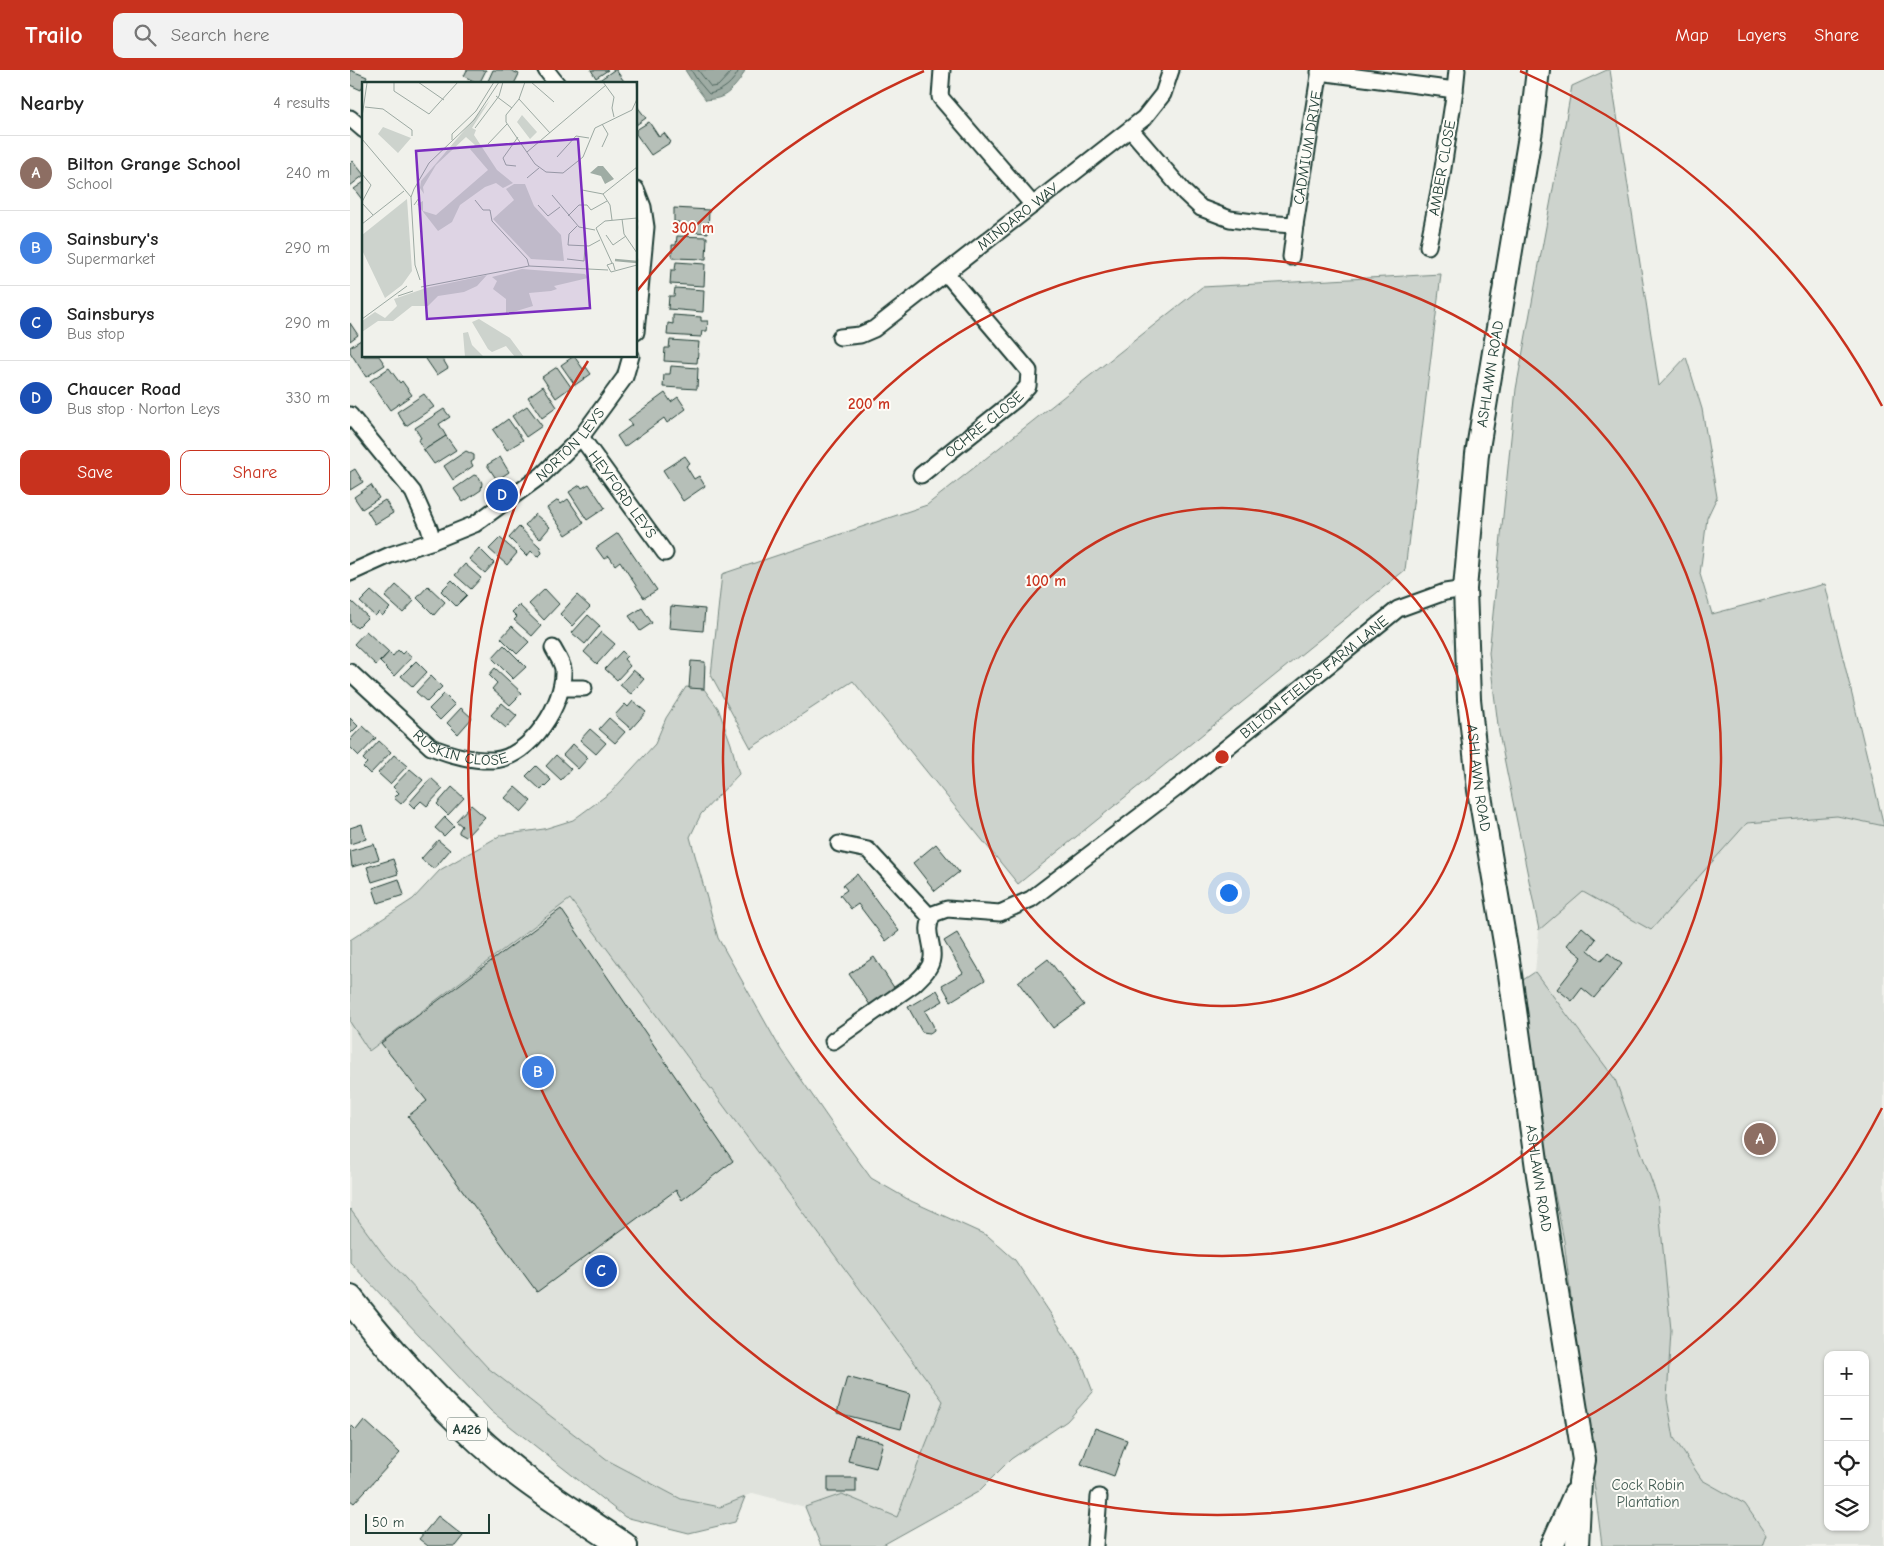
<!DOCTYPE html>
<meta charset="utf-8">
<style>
body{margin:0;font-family:"Comic Neue",sans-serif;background:#f2f2f2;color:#222}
.controls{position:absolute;right:15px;bottom:15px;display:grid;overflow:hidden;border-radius:10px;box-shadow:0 1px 4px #0004}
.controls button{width:45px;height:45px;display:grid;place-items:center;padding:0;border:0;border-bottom:1px solid #e0e0e0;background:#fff;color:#222;font:25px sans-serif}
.scale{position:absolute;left:15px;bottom:12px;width:125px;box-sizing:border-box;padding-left:5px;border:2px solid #1f3d34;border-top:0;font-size:14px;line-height:18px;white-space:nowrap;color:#1f3d34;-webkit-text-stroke:4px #fdfcf7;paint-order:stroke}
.you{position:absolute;left:878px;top:822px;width:18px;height:18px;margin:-12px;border:4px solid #fff;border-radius:50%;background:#1a73e8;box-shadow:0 0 0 8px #1a73e833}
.badge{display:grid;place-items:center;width:32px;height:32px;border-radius:50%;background:#c8321e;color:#fff;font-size:16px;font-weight:700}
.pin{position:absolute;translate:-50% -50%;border:2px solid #fff;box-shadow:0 1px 5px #0006}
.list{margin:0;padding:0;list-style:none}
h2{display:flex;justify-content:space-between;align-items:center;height:65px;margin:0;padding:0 20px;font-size:21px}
h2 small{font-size:16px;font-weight:400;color:#767676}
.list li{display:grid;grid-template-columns:32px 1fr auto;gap:15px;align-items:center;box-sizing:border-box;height:75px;padding:0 20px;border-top:1px solid #e0e0e0}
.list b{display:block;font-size:19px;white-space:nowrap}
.list p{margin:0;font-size:16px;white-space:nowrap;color:#767676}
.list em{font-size:16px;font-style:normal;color:#767676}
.actions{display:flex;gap:10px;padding:15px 20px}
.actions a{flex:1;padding:11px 0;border:1px solid #c8321e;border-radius:10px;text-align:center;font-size:18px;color:#c8321e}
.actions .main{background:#c8321e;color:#fff}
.icon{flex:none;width:28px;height:28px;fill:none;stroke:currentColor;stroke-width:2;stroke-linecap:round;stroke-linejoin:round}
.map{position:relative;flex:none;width:1534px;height:1476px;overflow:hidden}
header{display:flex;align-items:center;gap:30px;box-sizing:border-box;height:70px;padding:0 25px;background:#c8321e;color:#fff}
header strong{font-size:24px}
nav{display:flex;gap:28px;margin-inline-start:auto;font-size:18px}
.search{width:350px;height:45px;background:#f2f2f2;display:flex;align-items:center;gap:12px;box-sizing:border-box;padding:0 18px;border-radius:10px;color:#767676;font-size:19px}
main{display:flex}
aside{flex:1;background:#fff}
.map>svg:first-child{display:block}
.built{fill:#dfe2dc;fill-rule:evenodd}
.green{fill:#cdd3cd;stroke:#768880}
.water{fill:#9faca4;stroke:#6c8077}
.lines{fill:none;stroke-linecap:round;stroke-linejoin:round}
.shore{stroke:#526961;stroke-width:1}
.building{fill:#b6bfb8;stroke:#1f3d34}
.minor-casing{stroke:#1f3d34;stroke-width:19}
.secondary-casing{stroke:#1f3d34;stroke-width:26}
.trunk-casing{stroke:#1f3d34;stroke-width:30}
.minor{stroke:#fdfcf7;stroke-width:15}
.secondary{stroke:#fdfcf7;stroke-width:22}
.trunk{stroke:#fdfcf7;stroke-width:26}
.ring{fill:none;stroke:#c8321e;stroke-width:2.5}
.labels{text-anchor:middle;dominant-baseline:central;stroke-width:4;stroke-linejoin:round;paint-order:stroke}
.shield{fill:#fdfcf7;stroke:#62766e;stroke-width:1}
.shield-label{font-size:14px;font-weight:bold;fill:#1f3d34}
.street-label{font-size:15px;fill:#1f3d34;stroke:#fdfcf7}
.park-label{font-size:15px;fill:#425b53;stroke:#fdfcf7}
.inset-river{fill:none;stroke:#9faca4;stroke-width:2.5}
.inset-road{fill:none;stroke:#9ca9a2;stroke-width:1}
.view{fill:#7b2cbf;fill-opacity:0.15;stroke:#7b2cbf;stroke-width:2.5}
.inset-edge{fill:none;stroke:#1f3d34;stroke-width:2.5}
.centre{fill:#c8321e;stroke:#fdfcf7;stroke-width:2.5}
.ring-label{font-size:15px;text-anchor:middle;font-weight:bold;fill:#c8321e;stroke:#fdfcf7;stroke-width:4;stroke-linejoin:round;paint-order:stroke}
</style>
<header>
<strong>Trailo</strong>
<div class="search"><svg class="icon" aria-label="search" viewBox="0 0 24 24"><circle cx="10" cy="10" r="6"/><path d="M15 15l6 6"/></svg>Search here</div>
<nav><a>Map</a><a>Layers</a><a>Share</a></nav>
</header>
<main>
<aside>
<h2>Nearby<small>4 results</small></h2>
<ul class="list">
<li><span class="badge" style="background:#8d6e63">A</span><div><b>Bilton Grange School</b><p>School</p></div><em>240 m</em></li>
<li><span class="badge" style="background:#3f7fe0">B</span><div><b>Sainsbury's</b><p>Supermarket</p></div><em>290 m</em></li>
<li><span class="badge" style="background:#1a4fb4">C</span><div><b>Sainsburys</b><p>Bus stop</p></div><em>290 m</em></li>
<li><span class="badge" style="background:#1a4fb4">D</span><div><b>Chaucer Road</b><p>Bus stop · Norton Leys</p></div><em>330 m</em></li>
</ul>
<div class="actions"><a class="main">Save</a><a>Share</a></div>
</aside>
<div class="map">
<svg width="1534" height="1476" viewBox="0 0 1534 1476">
<rect width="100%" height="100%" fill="#f0f1eb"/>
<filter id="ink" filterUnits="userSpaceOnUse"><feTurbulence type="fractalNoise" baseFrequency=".02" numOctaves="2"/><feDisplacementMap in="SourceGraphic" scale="10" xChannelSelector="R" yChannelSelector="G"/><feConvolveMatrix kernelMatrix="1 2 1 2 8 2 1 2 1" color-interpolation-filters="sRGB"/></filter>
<g filter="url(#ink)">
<g class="built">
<path d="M1487 746 1534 756V1476H1412L1416 1465 1395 1434 1352 1410 1324 1368 1317 1329 1321 1260 1265 1009 1185 902 1189 860 1233 821 1301 859 1397 753ZM1478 1285H1515V1457H1478Z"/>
<path d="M220 829 593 1331 547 1447 492 1424 455 1437 403 1423 370 1437 331 1429 259 1391 138 1298 33 1184 0 1139V952L19 981Z"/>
</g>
<g class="green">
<path d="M1257 0H1260L1309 316 1336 287 1352 339 1367 427 1357 448 1350 504 1362 544 1475 514 1534 756 1487 746 1397 753 1301 860 1233 822 1189 860 1149 663 1139 583 1166 319 1222 16Z"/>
<path d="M1091 204 1055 500 668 814 503 611 401 678 361 605 372 504 577 435 852 217Z"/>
<path d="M336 617 354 619 368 638 381 674 389 704 351 744 340 767 368 868 431 980 489 1064 521 1108 561 1131 638 1166 665 1190 730 1288 743 1322 717 1351 661 1389 628 1422 531 1476H471L455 1437 492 1424 547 1447 593 1331 220 829 19 981 0 952V870L63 829 90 800 151 765 194 759 223 750 261 722 305 674 316 648Z"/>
<path d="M1185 902 1265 1009 1308 1129 1321 1260 1317 1329 1324 1368 1352 1410 1395 1434 1416 1465 1412 1476H1252L1214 1171 1185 1025 1170 912Z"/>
<path d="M0 1139 33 1184 138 1298 259 1391 331 1429 370 1437 395 1427 385 1452 339 1463 275 1447 141 1341 0 1192Z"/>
</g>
<path class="water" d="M335 0H395C392 9 381 22 373 26 368 29 361 29 356 30L344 14Z"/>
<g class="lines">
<g class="shore">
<path d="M341 0 348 11 359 24C373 21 383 13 389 0"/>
<path d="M348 0 361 17 368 16 383 0"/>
</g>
</g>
<g class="building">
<path d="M0 0 17 7 11 20 0 15Z"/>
<path d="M117 0H136L129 14 114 6Z"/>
<path d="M143 0H160L169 4 164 14H144L138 11Z"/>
<path d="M241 0H258L246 8Z"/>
<path d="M264 0H266L276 14H250L248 11Z"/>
<path d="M286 35 296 48 286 55Z"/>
<path d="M299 52 309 67 314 63 321 72 301 85 286 64V60Z"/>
<path d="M3 91 14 105 0 116V94Z"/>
<path d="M14 112V132L4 119Z"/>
<path d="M324 138 359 140 358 163 328 161 329 152H324Z"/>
<path d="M327 166 357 167 356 189 322 188V175H326Z"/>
<path d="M326 192 355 194 354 216 320 214 321 200H325Z"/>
<path d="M325 218 354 220 353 242 318 239 319 226H324Z"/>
<path d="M323 245 351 247V251H358L357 261H352L351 267 317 265 318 253 323 254Z"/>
<path d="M0 253 8 265 0 271Z"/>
<path d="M14 268V286H29L35 295 16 307 0 282V277Z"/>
<path d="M320 270 349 272 347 293 314 291 315 278H319Z"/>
<path d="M74 286H91L98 298 87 305Z"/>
<path d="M224 286 233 299 236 297 241 304 225 315 211 295Z"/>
<path d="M321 296 348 298 347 319 313 317 314 304H320Z"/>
<path d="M207 297 221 317 206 328 192 307Z"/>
<path d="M39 298 50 313 52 311 62 325 40 340 20 311Z"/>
<path d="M193 316 207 337 192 348 178 327Z"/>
<path d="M315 323 321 332 328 327 336 339 317 353 314 348 274 377 267 366 282 355 278 350Z"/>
<path d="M74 324 84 337 56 356 47 342Z"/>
<path d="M177 336 192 356 176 367 162 346Z"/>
<path d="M94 339 100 347 89 354 96 366 74 380 68 370 71 368 65 358Z"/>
<path d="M158 349 173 370 157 380 143 360Z"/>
<path d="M96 366 106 380 84 394 74 380Z"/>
<path d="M116 381 124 385V390L121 392 123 396 103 410 94 396Z"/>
<path d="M335 386 340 393 336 396 344 409 349 406 355 416 333 431 313 400Z"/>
<path d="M150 387 159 402 147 410 137 395Z"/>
<path d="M5 399 13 412 0 420V402Z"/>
<path d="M124 405 129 407 132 413 131 420 113 432 104 419Z"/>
<path d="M239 414 255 438 237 450 219 422 230 415 232 418Z"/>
<path d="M21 415 29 428 12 439 4 427Z"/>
<path d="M218 429 234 453 216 465 197 438 208 430 211 434Z"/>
<path d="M35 430 43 443 25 454 17 441Z"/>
<path d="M185 444 200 457 190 469 175 455Z"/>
<path d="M169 457 190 477 192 483 189 486 185 485 181 481 177 486 159 468Z"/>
<path d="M268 463 307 520 294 528 270 491 265 495 259 486 254 489 246 478Z"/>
<path d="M150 468 167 483 157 495 139 479Z"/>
<path d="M129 478 144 493 135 503 119 489Z"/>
<path d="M115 494 131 508 121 519 105 505Z"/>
<path d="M102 510 117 525 106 536 91 521Z"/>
<path d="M46 515 64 531 53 543 35 527Z"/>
<path d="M78 516 95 532 84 545 67 528Z"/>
<path d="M195 519 209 534 194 550 179 534Z"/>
<path d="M21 521 40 538 32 546 29 542 25 546 10 532Z"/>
<path d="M227 525 240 537 222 556 210 544Z"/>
<path d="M2 532 18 547 7 558 0 552V534Z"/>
<path d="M169 535 191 556 182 566 164 550 167 547 162 542Z"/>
<path d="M321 536 355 539 353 561 319 558Z"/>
<path d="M292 538 302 553 290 561 279 546Z"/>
<path d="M238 545 250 556 235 574 222 563Z"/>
<path d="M162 556 179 572 167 584 151 568Z"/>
<path d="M16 561 39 582 26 595 4 574Z"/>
<path d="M251 562 265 574 247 594 234 582Z"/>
<path d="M154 575 176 597 163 609 142 588Z"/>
<path d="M48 580 52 584 55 581 62 587 44 606 30 592 39 582 43 586Z"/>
<path d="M272 581 277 586 274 589 280 596 267 610 255 599Z"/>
<path d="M66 591 77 602 63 617 51 606Z"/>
<path d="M341 591 355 592 354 619 339 618Z"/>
<path d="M145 598 172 623 160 635 142 619 147 613 139 605Z"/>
<path d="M283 600 294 609 281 624 270 615Z"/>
<path d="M81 606 92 617 77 632 66 622Z"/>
<path d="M94 624 105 635 90 650 79 639Z"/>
<path d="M283 631 296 642 281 659 265 645 275 634 278 637Z"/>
<path d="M152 633 167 646 156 658 141 645Z"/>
<path d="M111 638 122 648 108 664 97 653Z"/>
<path d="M0 648 8 656 0 664Z"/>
<path d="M259 648 275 662 265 673 249 659Z"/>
<path d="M13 656 26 668 9 686 0 677V670Z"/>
<path d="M240 659 256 673 246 684 230 670Z"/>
<path d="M29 671 41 682 20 704 13 697 17 693 13 689Z"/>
<path d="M223 674 238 688 228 699 213 685Z"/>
<path d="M44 685 57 696 40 714 28 703Z"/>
<path d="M206 685 221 699 211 710 196 696Z"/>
<path d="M186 696 201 710 191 720 176 706Z"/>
<path d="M60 699 73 710 51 734 44 728 49 723 43 717Z"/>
<path d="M81 708 93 719 77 736 71 731 64 738 59 733Z"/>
<path d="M102 717 114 728 98 745 87 734Z"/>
<path d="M165 717 181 731 171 742 155 728Z"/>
<path d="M121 735 135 747 116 767 109 763V761L112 756 106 751Z"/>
<path d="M95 747 104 756 94 766 85 758Z"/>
<path d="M12 754 16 769 0 774V758Z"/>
<path d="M88 770 100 780 84 799 71 789Z"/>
<path d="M24 774 29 789 2 797 0 781Z"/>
<path d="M586 774 609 802 585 821 563 793Z"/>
<path d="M43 789 48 804 22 812 17 797Z"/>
<path d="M507 804 549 861 536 871 508 834 501 839 490 825 497 820 493 815Z"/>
<path d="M49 809 54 825 28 833 23 818Z"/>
<path d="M211 839 383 1091 332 1130 326 1120 187 1222 58 1046 77 1031 31 973Z"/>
<path d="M1232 857 1246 869 1238 880 1251 891 1258 883 1272 894 1244 928 1232 918 1222 931 1207 919 1232 887 1217 875Z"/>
<path d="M607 863 635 910 601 931 592 915 613 903 594 871Z"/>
<path d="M524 887 545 919 520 935 499 904Z"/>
<path d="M698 889 734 935 703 958 668 912Z"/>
<path d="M587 920 593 931 575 941 583 955 584 960 580 963 572 962 558 937Z"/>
<path d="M497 1307 560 1324 551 1359 487 1343Z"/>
<path d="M14 1350 50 1383 4 1433 0 1430V1354L6 1360Z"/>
<path d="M745 1358 777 1370 764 1406 731 1394Z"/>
<path d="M505 1365 533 1372 526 1398 498 1391Z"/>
<rect x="478" y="1408" width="28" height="14"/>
<path d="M88 1446 113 1466 105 1476H78L69 1469Z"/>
</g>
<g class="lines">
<defs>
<g id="minor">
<path d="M196 0 207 14"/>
<path d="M592 0 590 27 683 135"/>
<path d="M969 2 1105 20 1091 111 1078 176"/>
<path d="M1105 20 1107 0"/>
<path d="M0 48 14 60"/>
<path id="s1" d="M780 59 835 123 851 138 880 149 911 153 945 155 970 0"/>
<path d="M286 119 293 137 296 157 286 262"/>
<path d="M941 187 945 155"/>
<path id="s2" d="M490 267 510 265 524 259 794 48 813 24 821 0"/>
<path d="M0 345 63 422 79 458 83 471"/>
<path id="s3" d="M231 367 315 483"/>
<path id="s4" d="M571 405 666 329 678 316 679 301 596 203"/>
<path id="s5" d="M0 503 40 485 83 471 125 454 192 405 231 367 275 307 281 286"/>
<path id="s6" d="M0 602 81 677C101 685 123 691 144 690 181 687 215 633 213 599 212 592 206 584 203 578"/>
<path d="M212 618H234"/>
<path d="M489 774 518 780 581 848"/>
<path id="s7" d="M483 971 564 914C571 907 581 899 582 888 584 870 573 864 583 844L597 839 650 843 681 829 828 717 1048 539 1095 522 1115 519"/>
<path d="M745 1476 749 1427"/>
</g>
<g id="secondary">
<path id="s8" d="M1188 0 1181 60 1127 384 1115 519 1119 629 1129 720 1158 890 1188 1105 1234 1390 1230 1412 1227 1476"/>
<path d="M1202 1476 1225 1424"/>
</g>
<path id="trunk" d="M0 1229C51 1294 108 1357 174 1408 206 1432 241 1453 274 1476"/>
</defs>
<use href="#minor" class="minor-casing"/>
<use href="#secondary" class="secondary-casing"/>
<use href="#trunk" class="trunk-casing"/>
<use href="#minor" class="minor"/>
<use href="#secondary" class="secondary"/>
<use href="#trunk" class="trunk"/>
</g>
</g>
<g class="ring">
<circle cx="872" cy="687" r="249"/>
<circle cx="872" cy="687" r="499"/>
<path d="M1532 1038A748 748 0 1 1 238 291M287 221A748 748 0 0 1 574 1M1170 1A748 748 0 0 1 1532 336"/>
</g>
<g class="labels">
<rect class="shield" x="97" y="1347.5" width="40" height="23" rx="4"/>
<g class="shield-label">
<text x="117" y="1359">A426</text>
</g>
<g class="street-label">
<text stroke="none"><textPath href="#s1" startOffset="281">CADMIUM DRIVE</textPath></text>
<text transform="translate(1092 98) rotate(-80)">AMBER CLOSE</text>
<text stroke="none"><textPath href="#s2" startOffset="218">MINDARO WAY</textPath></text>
<text transform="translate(1140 304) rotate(-81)">ASHLAWN ROAD</text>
<text stroke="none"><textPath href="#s4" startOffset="81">OCHRE CLOSE</textPath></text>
<text stroke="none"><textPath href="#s5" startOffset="259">NORTON LEYS</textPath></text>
<text stroke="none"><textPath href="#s3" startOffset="71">HEYFORD LEYS</textPath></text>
<text stroke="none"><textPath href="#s7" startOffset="638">BILTON FIELDS FARM LANE</textPath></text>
<text stroke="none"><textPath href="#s6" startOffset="139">RUSKIN CLOSE</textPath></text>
<text stroke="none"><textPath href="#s8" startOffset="714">ASHLAWN ROAD</textPath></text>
<text stroke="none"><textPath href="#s8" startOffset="1119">ASHLAWN ROAD</textPath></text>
</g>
<g class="park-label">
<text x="1298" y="1415">Cock Robin<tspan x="1298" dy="17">Plantation</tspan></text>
</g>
</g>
<g transform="translate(12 12)">
<rect width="275" height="275" fill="#f0f1eb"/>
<path d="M128 18 110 46 114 48 112 53 135 88 151 101 141 106 134 101 123 105 98 123 90 140 76 149 55 122 61 119V129L74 133 126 88 108 67 113 63 104 55 74 83 61 105 62 112 58 106 59 99ZM160 33 175 50 168 57 155 40ZM21 45 49 56 36 71 16 52ZM152 102H163L172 124 199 153 202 179 169 177 131 137 152 118 144 107ZM45 117 50 189 40 203 23 216 0 168V153ZM160 187 223 192 226 196 192 204 195 207 189 209 167 211 171 224 144 232V217L131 207 135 199 130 195ZM125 193 115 204 102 210 76 214 66 224H50L31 239H16L0 250V239L13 230 23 236 35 224 32 217 64 206ZM117 237 148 256 162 275H153L144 264 130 270 126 267 110 240ZM106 250 110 263 122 275H103L101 251Z" fill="#cdd3cd"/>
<path d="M236 84H241L252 97 243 102 239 94 228 91Z" fill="#9faca4"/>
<path class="inset-river" d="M253 178 275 180"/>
<path class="inset-road" d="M32 0V9L67 32 96 0M56 0 82 18M163 0 157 17 144 33V40L173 82 184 90 201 91 221 75 233 46 270 28 275 17 274 0M169 0 192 20M241 0 252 15 250 26 252 35M134 14 150 26M157 17 188 51M3 25 21 27 50 48V54M0 35 5 1M113 46 137 14 141 0M0 57 49 115M90 58V52L114 29 132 0M126 62 145 42M240 65 246 52 240 42M165 70 244 3M195 75 214 54 227 56M154 84 144 83 141 76 156 55M0 92 9 103 0 120M165 96 177 86M220 108 241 112 248 123 250 138M241 112 275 85M190 113 217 145 233 148M113 118 121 128H128L130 139 165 177 167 184M0 121 11 133M52 123 57 116 55 103M176 123 186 134 198 125M206 134 217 123H225L229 128 245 119M260 137 262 152 275 171M0 142 42 109M215 144 207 152 206 163 227 164 238 158M244 153 251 163 264 154M205 177 222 179 223 164M250 181 234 146 243 139 275 136M253 188 251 181 245 183 249 190 275 183M58 198 53 183 49 115 52 107 67 81 112 38 137 0M59 205 167 184 246 188M36 214 51 209M0 237 45 204"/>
<path class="view" d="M216 57 228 226 65 237 54 69Z"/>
<rect width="275" height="275" class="inset-edge"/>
</g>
<circle cx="872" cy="687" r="8" class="centre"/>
<g class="ring-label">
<text x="343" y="163">300 m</text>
<text x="519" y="339">200 m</text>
<text x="696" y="516">100 m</text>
</g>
</svg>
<div class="controls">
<button>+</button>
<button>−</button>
<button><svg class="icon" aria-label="locate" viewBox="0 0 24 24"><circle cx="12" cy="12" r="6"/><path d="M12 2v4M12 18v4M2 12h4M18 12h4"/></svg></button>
<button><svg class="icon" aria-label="layers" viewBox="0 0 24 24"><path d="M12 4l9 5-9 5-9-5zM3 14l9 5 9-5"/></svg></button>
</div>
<div class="scale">50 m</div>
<div class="you"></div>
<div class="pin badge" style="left:1410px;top:1069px;background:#8d6e63">A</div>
<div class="pin badge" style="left:188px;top:1002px;background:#3f7fe0">B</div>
<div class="pin badge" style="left:251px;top:1201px;background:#1a4fb4">C</div>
<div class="pin badge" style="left:152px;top:425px;background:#1a4fb4">D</div>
</div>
</main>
